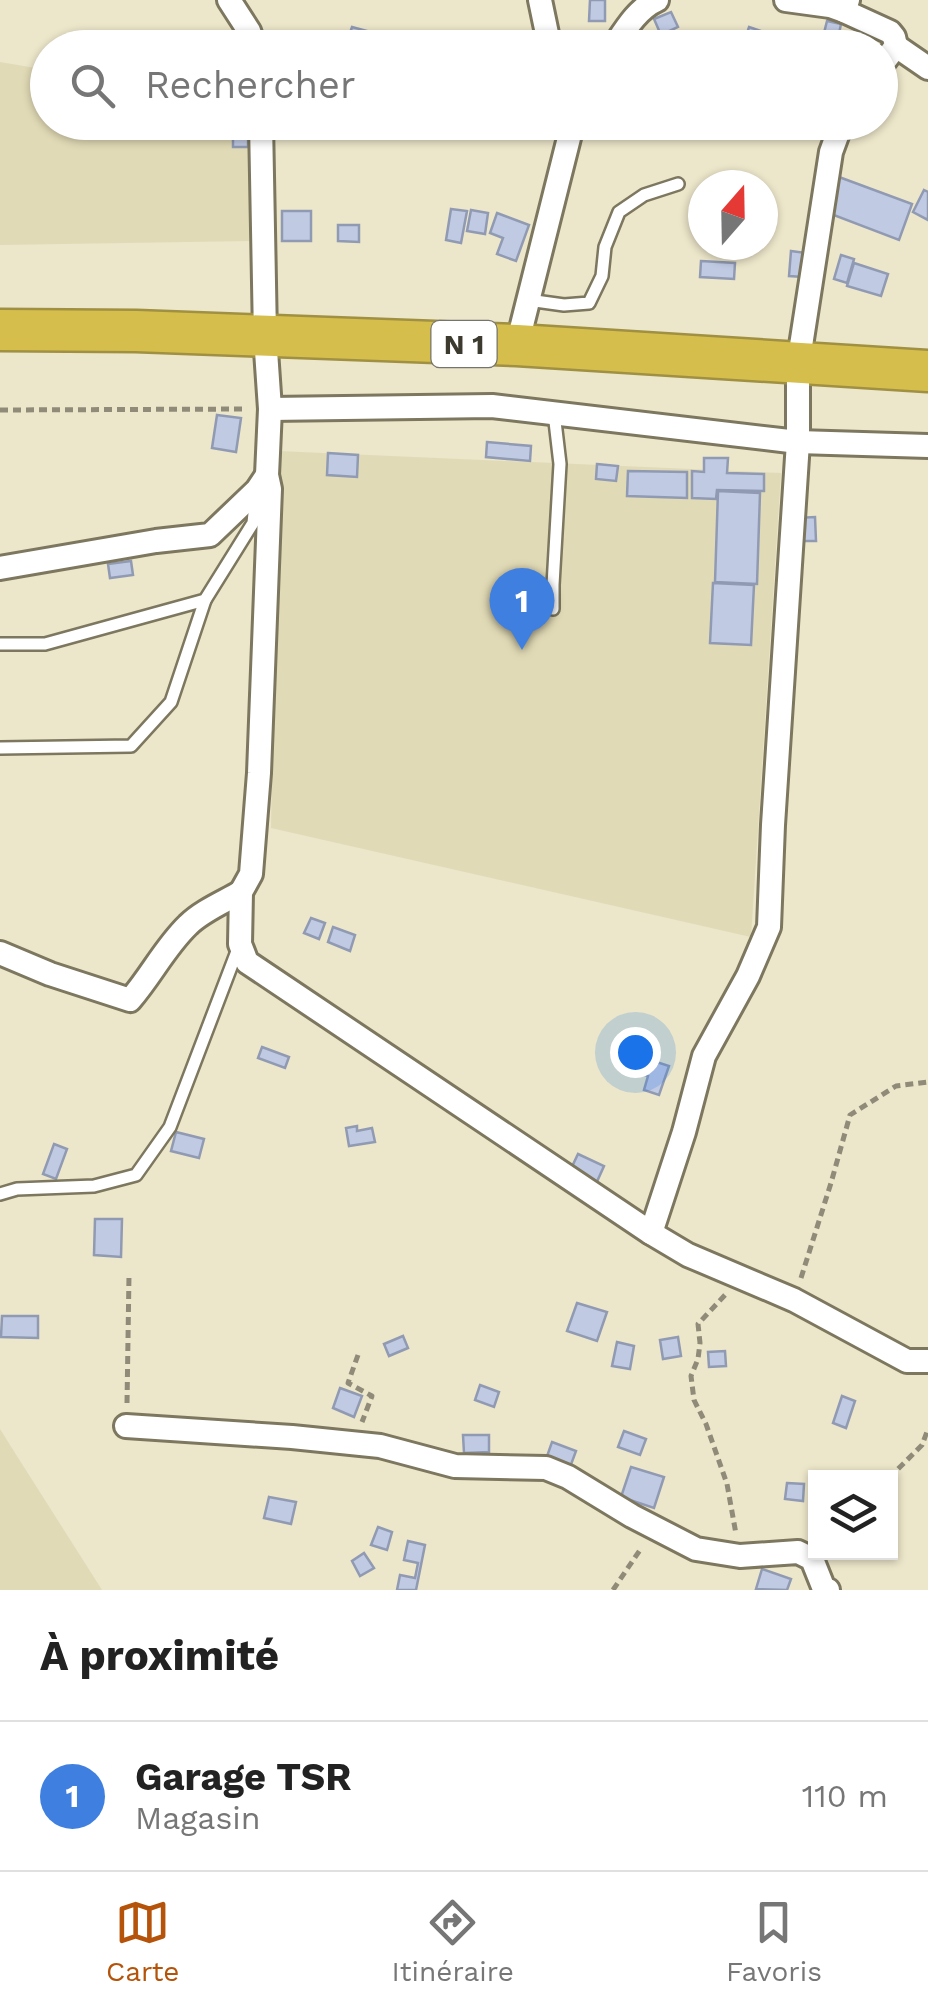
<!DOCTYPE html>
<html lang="fr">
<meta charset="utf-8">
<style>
body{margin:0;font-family:"Work Sans",sans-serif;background:#f2f2f2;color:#222}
.controls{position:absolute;right:30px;bottom:30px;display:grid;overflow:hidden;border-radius:0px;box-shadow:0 2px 8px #0004}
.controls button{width:90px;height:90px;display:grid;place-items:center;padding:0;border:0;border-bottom:2px solid #e0e0e0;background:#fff;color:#222;font:50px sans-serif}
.compass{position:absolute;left:688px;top:170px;width:90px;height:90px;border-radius:50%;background:#fff;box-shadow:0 2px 8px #0004;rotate:20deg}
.you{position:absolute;left:635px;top:1052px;width:35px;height:35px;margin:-25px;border:8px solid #fff;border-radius:50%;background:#1a73e8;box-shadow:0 0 0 15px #1a73e833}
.badge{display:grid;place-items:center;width:65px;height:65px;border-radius:50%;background:#b45309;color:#fff;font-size:32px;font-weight:700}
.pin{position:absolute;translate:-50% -82px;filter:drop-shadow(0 2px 5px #0008)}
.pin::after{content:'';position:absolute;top:52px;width:35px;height:30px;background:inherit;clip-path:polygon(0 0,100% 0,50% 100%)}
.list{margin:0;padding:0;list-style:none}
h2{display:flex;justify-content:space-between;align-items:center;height:130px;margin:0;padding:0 40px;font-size:42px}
h2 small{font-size:32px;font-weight:400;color:#767676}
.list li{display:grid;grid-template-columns:65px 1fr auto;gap:30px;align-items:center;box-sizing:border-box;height:150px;padding:0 40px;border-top:2px solid #e0e0e0}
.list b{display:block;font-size:38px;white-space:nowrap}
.list p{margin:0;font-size:32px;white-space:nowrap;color:#767676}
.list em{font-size:32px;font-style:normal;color:#767676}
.icon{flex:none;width:55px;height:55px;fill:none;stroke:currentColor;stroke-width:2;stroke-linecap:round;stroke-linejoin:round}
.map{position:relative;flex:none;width:928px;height:1590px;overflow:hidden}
.search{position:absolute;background:#fff;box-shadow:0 2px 8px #0004;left:30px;right:30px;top:30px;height:110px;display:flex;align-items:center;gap:25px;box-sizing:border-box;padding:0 35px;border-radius:55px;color:#767676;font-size:38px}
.sheet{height:280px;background:#fff}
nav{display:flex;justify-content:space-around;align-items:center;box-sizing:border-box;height:140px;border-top:2px solid #e0e0e0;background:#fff;font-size:28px;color:#767676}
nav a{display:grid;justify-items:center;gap:5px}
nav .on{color:#b45309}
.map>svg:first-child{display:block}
.built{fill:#e1dab6}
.building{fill:#c0cae3;stroke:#909ab2;stroke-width:2.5}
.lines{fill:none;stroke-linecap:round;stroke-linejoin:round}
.lane-casing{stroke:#7c775e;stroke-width:16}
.street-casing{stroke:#7c775e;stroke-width:28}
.highway-casing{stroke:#a09042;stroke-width:45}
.path{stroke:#8f8b78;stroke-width:5;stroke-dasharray:8 5;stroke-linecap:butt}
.lane{stroke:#fff;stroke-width:11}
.street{stroke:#fff;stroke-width:22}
.highway{stroke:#d6be4d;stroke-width:40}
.labels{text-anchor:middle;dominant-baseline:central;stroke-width:8;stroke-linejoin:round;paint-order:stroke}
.shield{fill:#fff;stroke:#76756d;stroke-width:2.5}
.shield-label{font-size:28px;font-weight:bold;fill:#3c3a2f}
</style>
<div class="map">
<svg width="928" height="1590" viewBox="0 0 928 1590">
<rect width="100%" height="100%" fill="#ece6ca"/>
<g class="built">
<path d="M0 62 47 70 48 122 252 123 249 241 0 245Z"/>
<path d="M278 451 781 473 751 937 271 828Z"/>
<path d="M0 1429 15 1453 102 1590H0Z"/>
</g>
<g class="building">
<path d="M590 0H605V21H589Z"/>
<path d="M671 12 678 27 661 35 654 19Z"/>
<path d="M827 21 841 24 836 48 821 45Z"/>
<path d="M352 27 371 32 365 48 345 47Z"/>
<path d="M749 27 761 31 756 48H742Z"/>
<path d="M469 33 491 41 489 48 464 47Z"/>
<rect x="233" y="122" width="15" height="25"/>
<path d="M839 177 912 204 899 240 831 214Z"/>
<path d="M924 190 928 192V220L913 212Z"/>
<path d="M451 209 467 211 461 243 446 240Z"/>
<path d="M471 210 488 213 485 234 467 231Z"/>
<rect x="282" y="211" width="29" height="30"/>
<path d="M497 213 529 225 516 261 497 254 503 238 490 233Z"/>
<path d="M338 225H359V242L338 241Z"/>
<path d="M791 251 806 253 803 277 789 276Z"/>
<path d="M841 255 854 259 847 283 834 279Z"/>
<path d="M701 261 735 263 734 279 700 277Z"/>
<path d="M854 263 888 274 881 296 847 286Z"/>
<path d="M217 415 241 418 236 452 212 448Z"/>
<path d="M487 442 531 446 530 461 486 457Z"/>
<path d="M328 453 358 455 357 477 327 475Z"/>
<path d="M704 458H728L727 473 764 474V491L717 490 716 499 692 498V471L704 472Z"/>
<path d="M597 464 618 466 616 481 596 479Z"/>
<path d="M628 471 687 472V498L627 496Z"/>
<path d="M718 491 760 493 757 584 715 582Z"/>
<path d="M815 517 816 541H798L797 518Z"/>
<path d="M131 561 133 575 110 578 108 564Z"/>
<path d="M713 583 754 585 751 645 710 643Z"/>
<path d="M311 918 325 923 319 939 304 933Z"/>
<path d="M333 927 355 935 350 951 328 942Z"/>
<path d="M262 1047 289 1057 285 1068 258 1058Z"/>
<path d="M626 1052 669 1066 659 1095 644 1090 648 1076 621 1067Z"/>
<path d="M357 1126V1131L372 1128 375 1142 349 1146 346 1128Z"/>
<path d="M176 1132 204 1139 199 1158 171 1151Z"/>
<path d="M54 1144 67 1149 56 1179 43 1174Z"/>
<path d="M578 1154 604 1166 595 1186 569 1173Z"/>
<path d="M95 1219H122L121 1257 94 1255Z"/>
<path d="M577 1303 607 1312 597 1341 567 1331Z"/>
<path d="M2 1316H38V1338L1 1337Z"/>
<path d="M403 1336 408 1348 389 1356 384 1344Z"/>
<path d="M678 1337 681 1356 663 1359 660 1340Z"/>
<path d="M617 1342 634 1346 630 1369 612 1366Z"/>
<path d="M725 1351 726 1366 709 1367 708 1352Z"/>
<path d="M480 1385 499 1392 494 1407 475 1400Z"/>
<path d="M340 1388 362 1396 354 1417 333 1408Z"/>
<path d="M842 1396 855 1401 846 1428 833 1423Z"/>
<path d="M624 1431 646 1439 640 1455 618 1447Z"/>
<path d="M463 1435H489V1452L464 1453Z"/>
<path d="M552 1442 576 1451 569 1470 545 1462Z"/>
<path d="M631 1467 664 1477 654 1508 621 1497Z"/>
<path d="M787 1483 804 1484 803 1501 785 1499Z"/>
<path d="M269 1497 296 1502 291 1524 264 1518Z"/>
<path d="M378 1527 392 1532 387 1550 371 1545Z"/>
<path d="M408 1541 425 1545 416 1590H397L400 1575 415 1578 418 1563 404 1560Z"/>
<path d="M364 1553 374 1568 360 1576 352 1561Z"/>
<path d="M762 1569 791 1579 787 1590 756 1589Z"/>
</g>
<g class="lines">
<defs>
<g id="lane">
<path d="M528 300 564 305 589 303 602 276 605 247 619 212 644 195 678 184"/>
<path d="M553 609V585L560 464 554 413"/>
<path d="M0 644H45L205 600 253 523 256 494"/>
<path d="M0 748 131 746 171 702 205 600"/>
<path d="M0 1194 17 1189 94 1186 136 1175 170 1127 239 946"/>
</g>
<g id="street">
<path d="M229 0 249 31 255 48"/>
<path d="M540 0 550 48"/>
<path d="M786 0 830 6 844 11 848 0"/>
<path d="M844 11 890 32 894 37 896 46 880 67"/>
<path d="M896 46 928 68"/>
<path d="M613 48C625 30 637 9 657 0"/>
<path d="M261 122 265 336 270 409 267 475 270 489 259 773 251 874 241 892 240 944 247 962 651 1233 688 1255 794 1300 907 1361H928"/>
<path d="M517 345 573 122"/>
<path d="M270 409 492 406 798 442 928 446"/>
<path d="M0 568 156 541 210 535 257 490 267 475"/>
<path d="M0 953 50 974 130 1000C151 976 165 947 188 925 202 911 224 902 241 892"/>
<path d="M651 1233 684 1132 704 1056 748 976 769 927 773 825 798 442V365L831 152 842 122"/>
<path d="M126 1426 292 1437 380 1446 455 1466 546 1468 568 1477 632 1516 696 1549 740 1556 798 1552 812 1559 824 1589 828 1590"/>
</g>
<path id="highway" d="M0 330 136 331 517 345 928 371"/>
</defs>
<use href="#lane" class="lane-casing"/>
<use href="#street" class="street-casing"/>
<use href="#highway" class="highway-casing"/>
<g class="path">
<path d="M0 410 247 409"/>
<path d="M801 1278 831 1183 850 1115 896 1086 928 1082"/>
<path d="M725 1295 698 1324 700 1343 698 1359 691 1376 694 1400 706 1424 727 1484 736 1534"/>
<path d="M358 1355 348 1383 372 1396 362 1422"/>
<path d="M127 1403 129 1275"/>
<path d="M889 1478 922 1445 928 1429"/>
<path d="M613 1590 642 1547"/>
</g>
<use href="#lane" class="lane"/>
<use href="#street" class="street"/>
<use href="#highway" class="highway"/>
</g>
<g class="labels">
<rect class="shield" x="431.5" y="321" width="65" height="46" rx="8"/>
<g class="shield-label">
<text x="464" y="344">N 1</text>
</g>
</g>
</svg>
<div class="controls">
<button><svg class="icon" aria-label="layers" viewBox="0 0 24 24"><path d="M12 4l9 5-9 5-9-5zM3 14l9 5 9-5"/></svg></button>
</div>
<svg class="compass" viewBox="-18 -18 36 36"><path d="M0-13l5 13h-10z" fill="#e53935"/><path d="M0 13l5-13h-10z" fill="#767676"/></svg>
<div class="you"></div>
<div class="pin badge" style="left:522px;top:650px;background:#3f7fe0">1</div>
<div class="search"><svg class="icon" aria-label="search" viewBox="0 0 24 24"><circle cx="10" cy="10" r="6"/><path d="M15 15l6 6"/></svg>Rechercher</div>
</div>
<section class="sheet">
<h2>À proximité<small></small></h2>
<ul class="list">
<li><span class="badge" style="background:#3f7fe0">1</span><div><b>Garage TSR</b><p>Magasin</p></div><em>110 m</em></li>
</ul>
</section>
<nav>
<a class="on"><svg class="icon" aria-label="map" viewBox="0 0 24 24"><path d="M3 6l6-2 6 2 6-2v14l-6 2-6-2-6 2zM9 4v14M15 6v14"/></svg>Carte</a>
<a><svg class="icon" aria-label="directions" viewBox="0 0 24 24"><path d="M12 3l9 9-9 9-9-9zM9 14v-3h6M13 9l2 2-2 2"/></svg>Itinéraire</a>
<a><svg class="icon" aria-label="saved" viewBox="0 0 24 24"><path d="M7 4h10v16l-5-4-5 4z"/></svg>Favoris</a>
</nav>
